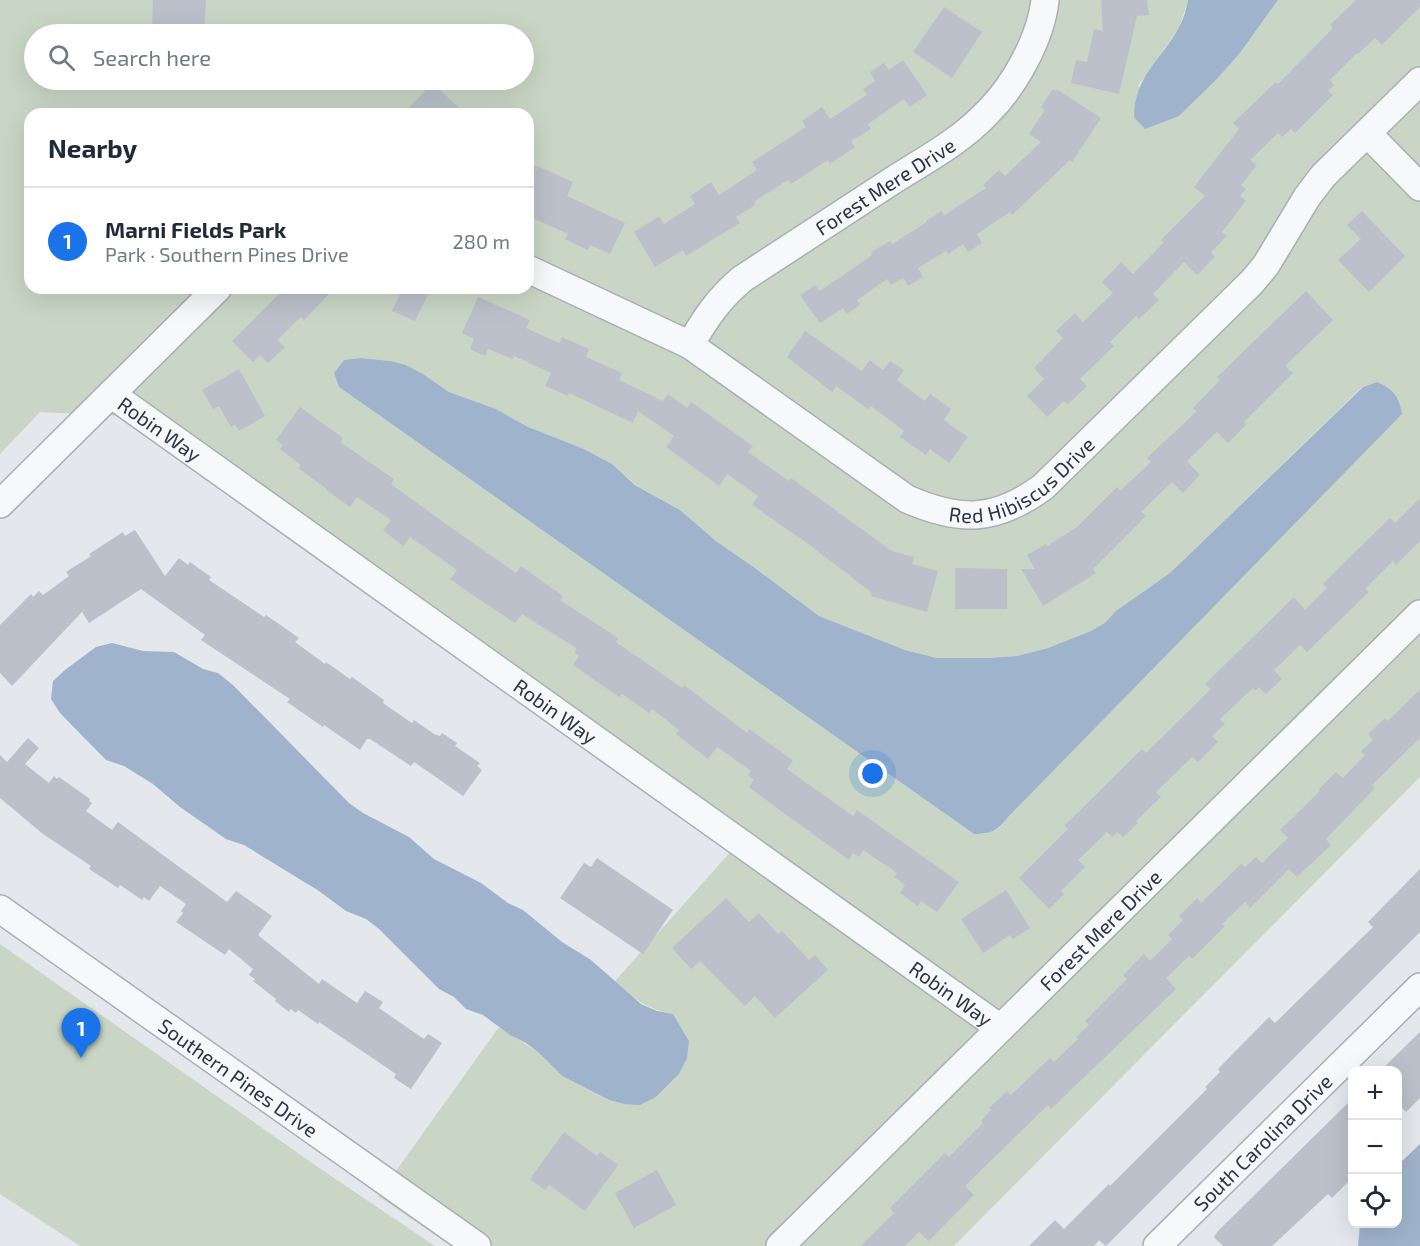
<!DOCTYPE html>
<meta charset="utf-8">
<style>
body{margin:0;font-family:"Exo 2",sans-serif;background:#f6f6f7;color:#1f2937}
.controls{position:absolute;right:18px;bottom:18px;display:grid;overflow:hidden;border-radius:12px;box-shadow:0 6px 24px #0002}
.controls button{width:54px;height:54px;display:grid;place-items:center;padding:0;border:0;border-bottom:2px solid #e0e1e3;background:#fff;color:#1f2937;font:30px sans-serif}
.you{position:absolute;left:873px;top:774px;width:21px;height:21px;margin:-15px;border:4px solid #fff;border-radius:50%;background:#1a73e8;box-shadow:0 0 0 9px #1a73e833}
.badge{display:grid;place-items:center;width:39px;height:39px;border-radius:50%;background:#1a73e8;color:#fff;font-size:20px;font-weight:700}
.pin{position:absolute;translate:-50% -50px;filter:drop-shadow(0 2px 3px #0008)}
.pin::after{content:'';position:absolute;top:32px;width:21px;height:18px;background:inherit;clip-path:polygon(0 0,100% 0,50% 100%)}
.list{margin:0;padding:0;list-style:none}
h2{display:flex;justify-content:space-between;align-items:center;height:78px;margin:0;padding:0 24px;font-size:26px}
h2 small{font-size:20px;font-weight:400;color:#747a83}
.list li{display:grid;grid-template-columns:39px 1fr auto;gap:18px;align-items:center;box-sizing:border-box;height:108px;padding:0 24px;border-top:2px solid #e0e1e3}
.list b{display:block;font-size:22px;white-space:nowrap}
.list p{margin:0;font-size:20px;white-space:nowrap;color:#747a83}
.list em{font-size:20px;font-style:normal;color:#747a83}
.icon{flex:none;width:33px;height:33px;fill:none;stroke:currentColor;stroke-width:2;stroke-linecap:round;stroke-linejoin:round}
.map{position:relative;flex:none;width:1420px;height:1246px;overflow:hidden}
.search{position:absolute;background:#fff;box-shadow:0 6px 24px #0002;left:24px;top:24px;width:510px;height:66px;display:flex;align-items:center;gap:15px;box-sizing:border-box;padding:0 21px;border-radius:33px;color:#747a83;font-size:22px}
.panel{position:absolute;background:#fff;box-shadow:0 6px 24px #0002;left:24px;top:108px;width:510px;height:186px;border-radius:18px}
.map>svg:first-child{display:block}
.green{fill:#c9d6c5;fill-rule:evenodd}
.water{fill:#9fb4cc}
.building{fill:#bbc0ca}
.lines{fill:none;stroke-linecap:round;stroke-linejoin:round}
.minor-casing{stroke:#a9aeb7;stroke-width:30}
.minor{stroke:#f7f8fa;stroke-width:27}
.labels{text-anchor:middle;dominant-baseline:central;stroke-width:5;stroke-linejoin:round;paint-order:stroke}
.street-label{font-size:20px;fill:#2b3445;stroke:#f4f6f9}
</style>
<div class="map">
<svg width="1420" height="1246" viewBox="0 0 1420 1246">
<rect width="100%" height="100%" fill="#e4e7ec"/>
<g class="green">
<path d="M0 0H1188L1180 26 1138 86 1179 116 1216 80 1240 53 1278 0H1420V777L954 1246H451L378 1196 499 1027 539 1053 562 1076 608 1100 624 1104 656 1097 679 1074 689 1041 673 1014C649 1010 633 999 615 981L734 848 144 417 40 412 0 454ZM34 34H524V80H34ZM30 114H528V288H30ZM360 358 391 361 406 365 423 374 449 392 496 409 526 426 584 449 612 464 636 485 680 510 716 541 755 568 819 616 905 650 937 658H987L1017 656 1048 648 1091 631 1106 622 1117 611 1170 573 1362 387 1377 382 999 828 985 834H974L339 387 334 373 344 360Z"/>
<path d="M0 944 325 1172 435 1246H80L0 1194Z"/>
</g>
<g class="water">
<path d="M1188 0H1278L1240 53 1216 80 1179 116 1145 129 1134 117C1135 74 1161 61 1179 27 1184 19 1186 9 1188 0Z"/>
<path d="M360 358 391 361 406 365 423 374 449 392 496 409 526 426 584 449 612 464 635 485 680 510 716 541 755 568 819 616 905 650 937 658H987L1017 656 1048 648 1091 631 1106 622 1116 611 1170 573 1363 387 1377 382C1393 389 1399 396 1402 414L1009 816C998 830 992 834 974 834L339 387 334 373 344 360Z"/>
<path d="M112 643 143 651 174 652 203 669 218 673 234 686 349 803 363 813 409 837 434 859 481 883 508 903 523 910 562 942 591 960 641 1004 657 1011 673 1014 689 1041 687 1058 679 1074 656 1097 640 1105 624 1104 609 1100 562 1076 539 1053 526 1043 510 1035 483 1015 466 1009 454 997 439 989 379 929 366 919 346 911 319 891 244 845 226 839 180 807 153 784 124 766 106 760 60 713 51 699 53 681 65 670 96 647Z"/>
<path d="M1420 1144V1246H1358L1360 1224H1398V1165Z"/>
</g>
<g class="building">
<path d="M153 0H206L204 34H171L169 26H152Z"/>
<path d="M1101 0H1147L1149 15 1137 16 1119 94 1071 83 1076 60 1087 62 1094 29 1103 31Z"/>
<path d="M1356 0H1420V7L1382 45 1375 38 1358 54 1357 53 1330 80 1334 85 1328 91 1333 95 1295 133 1291 129 1282 137 1278 133 1250 160 1257 165 1241 185 1246 189 1240 196 1246 201 1222 232 1227 236 1211 252 1215 257 1197 275 1184 262 1153 294 1159 300 1139 319 1136 316 1110 342 1114 346 1080 379 1087 386 1068 404 1064 401 1047 417 1027 396 1044 379 1034 368 1063 338 1056 331 1075 313 1083 322 1113 293 1102 282 1121 262 1133 274 1164 242 1161 240 1205 196 1194 187 1239 129 1233 123 1276 82 1278 84 1333 28 1330 25Z"/>
<path d="M944 7 982 32 952 78 913 52Z"/>
<path d="M903 60 927 95 910 107 904 99 868 124 871 129 851 141 855 147 830 164 828 160 791 184 788 180 754 202 755 205 736 217 740 223 717 237 686 256 683 250 655 267 634 232 659 216 664 224 695 204 690 196 711 182 719 195 757 170 752 162 806 127 802 121 822 107 830 119 867 95 863 89 875 81 870 72 884 63 889 70Z"/>
<path d="M433 83 465 114H403Z"/>
<path d="M1052 90H1058L1101 118 1072 162 1070 160 1012 215 1010 212 977 234 982 243 968 252 963 244 948 254 946 251 918 268 923 277 908 286 903 278 891 285 887 279 857 300 860 305 847 314 843 308 820 323 800 295 815 285 820 291 872 255 871 252 890 241 892 244 927 222 926 221 941 211 944 215 986 188 983 185 999 170 1005 176 1041 142 1029 134 1045 110 1041 107Z"/>
<path d="M528 162 573 182 567 196 625 223 610 254 590 245 588 250 565 239 568 234 528 216Z"/>
<path d="M1362 211 1405 256 1369 292 1338 260 1361 239 1347 225Z"/>
<path d="M285 288H335L304 320 301 317 277 340 285 347 268 363 260 355 253 362 232 341Z"/>
<path d="M403 288H431L415 321 392 311Z"/>
<path d="M1306 291 1333 320 1285 366 1293 373 1244 422 1246 425 1228 443 1217 432 1187 461 1200 475 1183 493 1172 482 1141 512 1146 516 1093 569 1096 573 1043 606 1021 569H1035L1027 555 1046 544 1047 546 1077 527 1117 487 1120 491 1151 462 1147 458 1197 411 1193 408 1220 380 1217 377Z"/>
<path d="M478 297 530 320 526 328 559 343 562 337 589 349 586 357 622 373 619 380 663 401 668 394 687 408 691 402 753 446 748 452 789 481 791 478 892 551 914 557 912 564 938 571 927 612 871 596 872 593 807 543 752 505 758 496 727 474 719 486 666 447 674 436 638 411 633 423 569 393 568 396 545 386 551 373 514 356 513 359 488 349 485 356 470 349 474 339 462 333Z"/>
<path d="M805 331 862 371 870 360 883 370 890 361 904 370 897 380 925 401 930 394 951 409 944 420 968 437 949 463 930 449 926 455 900 437 904 431 871 406 868 409 836 386 832 392 787 357Z"/>
<path d="M239 369 265 416 239 431 235 424 231 427 219 406 213 409 202 390Z"/>
<path d="M300 407 343 438 340 442 394 479 391 484 453 529 516 573 521 566 563 596 560 600 618 638 616 642 682 688 684 685 747 733 749 729 793 760 787 769 853 816 857 810 959 882 937 912 921 901 918 906 900 893 905 885 894 877 897 873 863 850 859 857 853 853 849 860 785 814 749 787 754 780 748 775 751 771 717 747 708 759 676 734 679 730 652 709 649 713 622 694 619 697 573 665 579 656 575 653 576 648 522 614 515 623 471 594 450 579 457 570 410 537 403 546 383 530 391 520 357 497 350 507 326 490 327 489 298 468 301 465 280 449 283 445 276 440Z"/>
<path d="M1420 498V541L1396 565 1393 561 1365 589 1369 592 1307 652 1300 645 1274 670 1282 679 1266 694 1259 687 1255 691 1253 688 1220 719 1225 724 1212 736 1218 742 1198 762 1192 757 1156 792 1161 797 1136 821 1138 823 1123 837 1118 832 1112 837 1107 832 1078 860 1085 867 1061 891 1064 894 1049 909 1019 878 1068 829 1064 826 1142 749 1146 753 1211 689 1205 684 1294 597 1305 610 1327 588 1323 584 1352 555 1390 518 1395 523Z"/>
<path d="M135 530 165 576 179 558 188 565 190 562 211 577 209 580 264 617 266 615 299 638 295 642 325 664 326 662 350 679 352 677 384 700 383 703 412 723 414 720 434 734 440 736 442 733 457 743 455 746 480 763 477 766 482 770 463 796 414 762 411 766 370 739H367L360 750 324 725 323 727 287 702 290 699 201 640 205 635 141 589 89 623 82 612 12 686 0 673V625L31 594 33 597 39 591 43 595 69 576 66 572 91 556 89 554 123 532 125 536Z"/>
<path d="M955 568 1007 569V609H955Z"/>
<path d="M1420 689V738L1372 785 1375 788 1326 839 1331 845 1297 877 1289 869 1250 908 1245 902 1222 924 1225 926 1192 959 1189 956 1166 978 1176 989 1051 1109 1048 1105 965 1186 974 1195 929 1241 919 1232 905 1246H861L894 1213 890 1208 945 1153 949 1157 983 1123 981 1121 991 1110 989 1108 1007 1091 1011 1095 1050 1058 1054 1062 1078 1039 1076 1037 1089 1025 1085 1021 1127 979 1123 975 1144 954 1150 961 1172 939 1168 935 1183 920 1179 916 1197 898 1201 903 1241 864 1245 867 1256 857 1262 863 1288 838 1280 830 1320 791 1319 789 1336 772 1343 778 1365 755 1361 751 1373 740 1368 734 1385 718 1388 721Z"/>
<path d="M28 738 39 748 25 764 49 783 54 776 57 779 59 777 90 799 89 801 92 803 86 811 112 830 118 822 227 902 236 891 272 916 258 935 319 984 322 979 357 1003 365 991 383 1002 379 1008 424 1039 428 1034 442 1043 411 1089 394 1078 396 1074 319 1022 318 1024 298 1010 296 1013 291 1009 289 1012 275 1001 276 999 253 981 255 979 249 975 253 969 229 949 225 955 176 922 183 913 181 911 186 904 160 886 149 901 144 897 142 900 120 885 118 888 89 869 91 866 43 834 0 798V755L7 762Z"/>
<path d="M597 858 673 910 643 954 560 898 584 863 591 867Z"/>
<path d="M1420 869V932L1106 1246 1099 1240 1094 1246H1029L1055 1220 1064 1229 1109 1184 1110 1186 1207 1089 1205 1087 1220 1072 1218 1069 1269 1017 1275 1023 1373 927 1368 922Z"/>
<path d="M1006 890 1030 928 1013 939 1010 935 983 953 961 919Z"/>
<path d="M726 898 749 922 759 913 778 934 782 931 809 960 815 955 828 970 775 1018 755 996 745 1006 700 961 691 969 672 948Z"/>
<path d="M1420 1032V1098L1406 1112 1398 1104V1071H1380Z"/>
<path d="M1353 1098V1177L1332 1198 1328 1194 1272 1246H1223L1214 1237 1218 1231Z"/>
<path d="M564 1132 597 1156 600 1152 618 1165 585 1211 549 1185 545 1190 530 1179Z"/>
<path d="M657 1170 676 1205 634 1228 615 1193Z"/>
</g>
<g class="lines">
<defs>
<g id="minor">
<path d="M1367 133 1420 187"/>
<path id="s1" d="M528 269 690 345 907 499C960 522 995 522 1043 487L1252 282 1266 265 1307 197 1323 176 1420 81"/>
<path id="s2" d="M690 345C705 319 719 298 742 279 793 246 844 212 895 179 927 159 962 140 988 112 1015 85 1041 38 1045 0"/>
<path id="s3" d="M111 394 1000 1028"/>
<path d="M0 504 218 288"/>
<path id="s4" d="M0 909 477 1246"/>
<path id="s5" d="M780 1246 1420 614"/>
<path id="s6" d="M1157 1246 1420 987"/>
</g>
</defs>
<use href="#minor" class="minor-casing"/>
<use href="#minor" class="minor"/>
</g>
<g class="labels">
<g class="street-label">
<text stroke="none"><textPath href="#s2" startOffset="255">Forest Mere Drive</textPath></text>
<text stroke="none"><textPath href="#s3" startOffset="60">Robin Way</textPath></text>
<text stroke="none"><textPath href="#s1" startOffset="573">Red Hibiscus Drive</textPath></text>
<text stroke="none"><textPath href="#s3" startOffset="546">Robin Way</textPath></text>
<text stroke="none"><textPath href="#s5" startOffset="450">Forest Mere Drive</textPath></text>
<text stroke="none"><textPath href="#s3" startOffset="1032">Robin Way</textPath></text>
<text stroke="none"><textPath href="#s4" startOffset="292">Southern Pines Drive</textPath></text>
<text stroke="none"><textPath href="#s6" startOffset="148">South Carolina Drive</textPath></text>
</g>
</g>
</svg>
<div class="controls">
<button>+</button>
<button>−</button>
<button><svg class="icon" aria-label="locate" viewBox="0 0 24 24"><circle cx="12" cy="12" r="6"/><path d="M12 2v4M12 18v4M2 12h4M18 12h4"/></svg></button>
</div>
<div class="you"></div>
<div class="pin badge" style="left:81px;top:1058px">1</div>
<div class="search"><svg class="icon" aria-label="search" viewBox="0 0 24 24"><circle cx="10" cy="10" r="6"/><path d="M15 15l6 6"/></svg>Search here</div>
<section class="panel">
<h2>Nearby<small></small></h2>
<ul class="list">
<li><span class="badge">1</span><div><b>Marni Fields Park</b><p>Park · Southern Pines Drive</p></div><em>280 m</em></li>
</ul>
</section>
</div>
